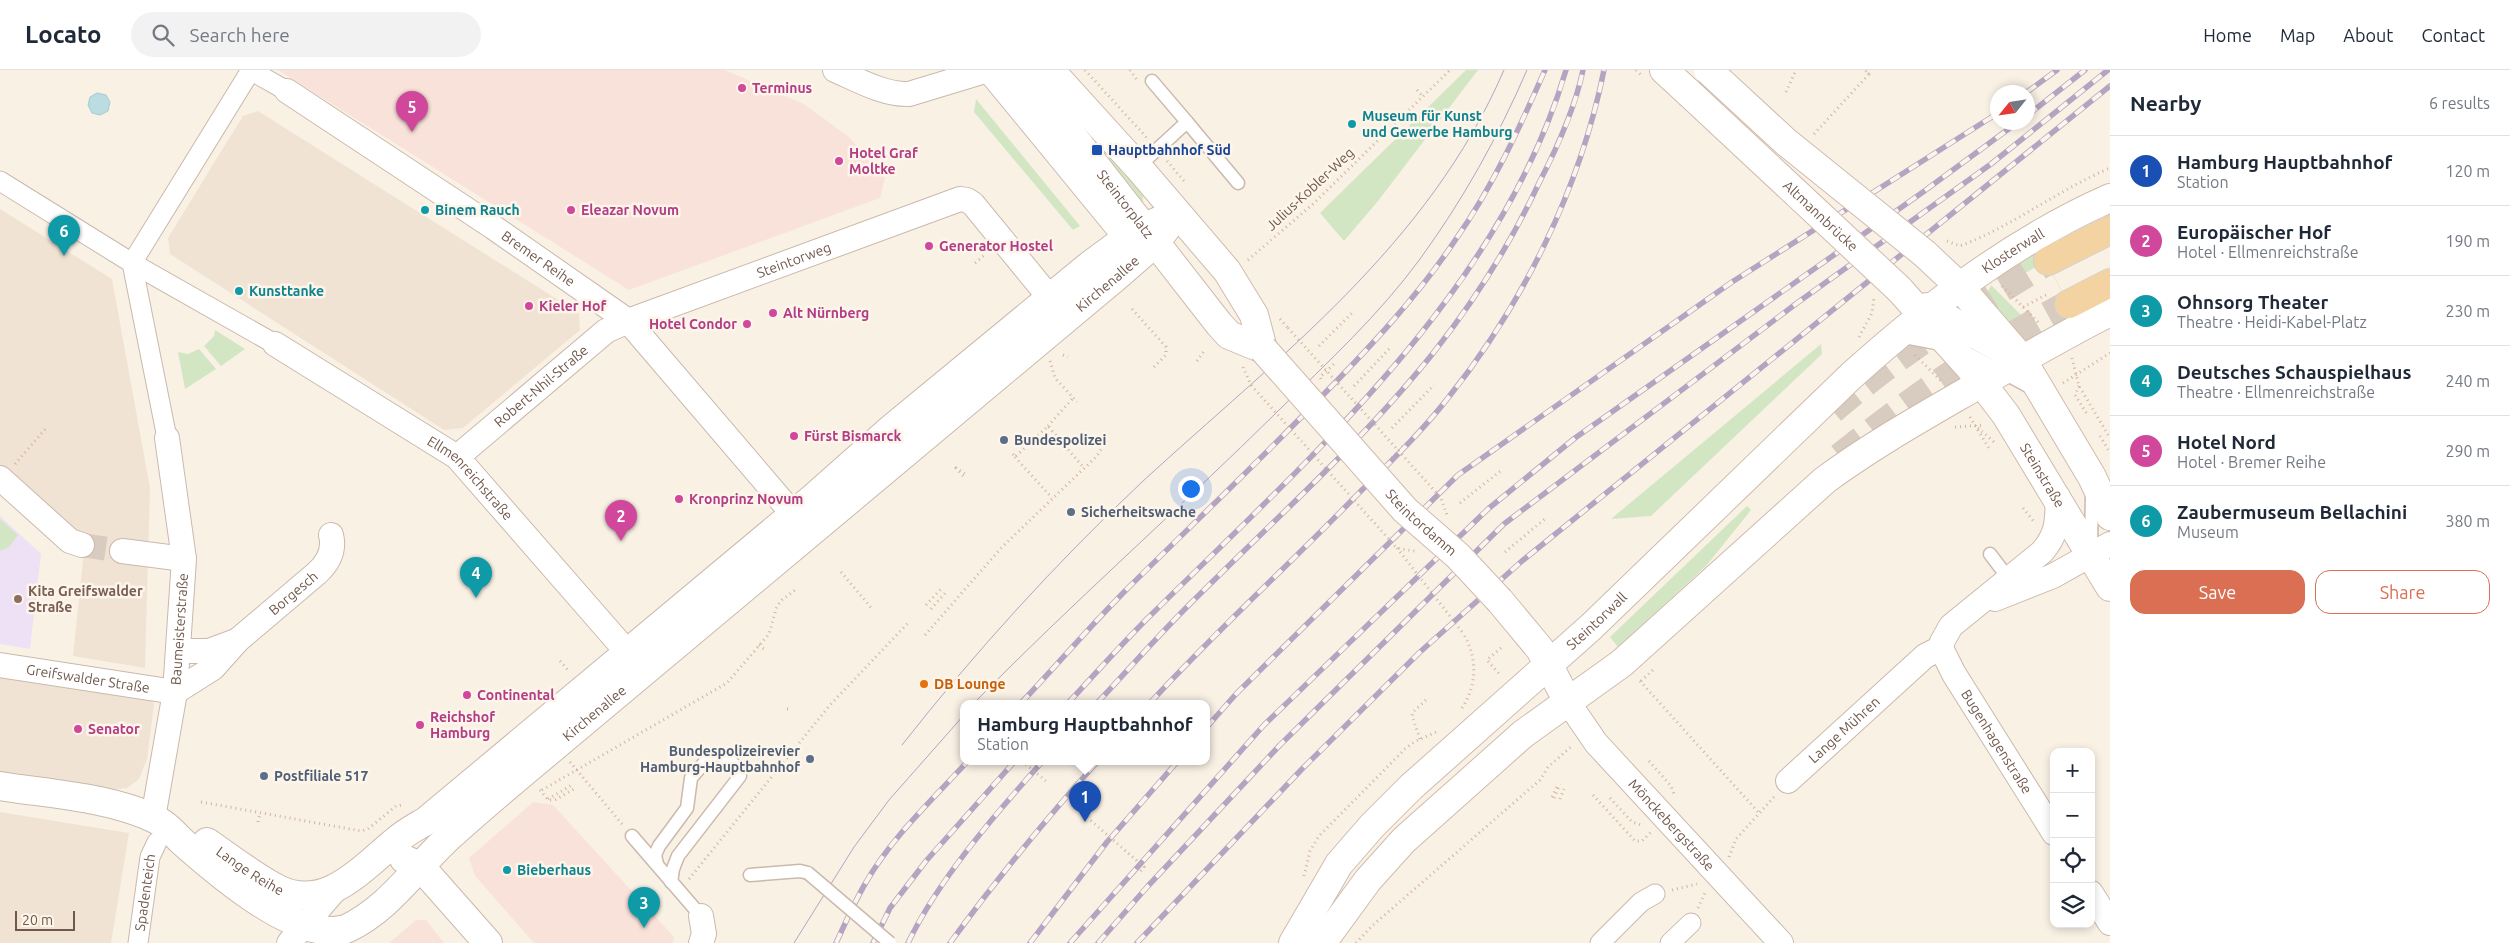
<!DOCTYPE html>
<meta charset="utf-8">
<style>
body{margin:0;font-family:Ubuntu,sans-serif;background:#f2f2f3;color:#1f2937}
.controls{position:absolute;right:15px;bottom:15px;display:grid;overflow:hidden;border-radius:10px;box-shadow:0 2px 8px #0003}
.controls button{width:45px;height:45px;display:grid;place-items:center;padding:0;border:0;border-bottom:1px solid #e0e1e3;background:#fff;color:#1f2937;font:25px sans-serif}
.compass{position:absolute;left:1990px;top:15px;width:45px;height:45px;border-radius:50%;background:#fff;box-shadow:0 2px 8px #0003;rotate:240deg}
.scale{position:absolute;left:15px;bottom:12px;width:60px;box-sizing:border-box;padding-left:5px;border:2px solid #70584c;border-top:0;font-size:14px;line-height:18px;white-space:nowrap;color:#70584c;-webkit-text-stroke:4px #fdf5ea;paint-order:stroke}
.you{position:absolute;left:1190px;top:418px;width:18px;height:18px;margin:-12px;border:4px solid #fff;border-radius:50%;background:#1a73e8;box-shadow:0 0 0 8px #1a73e833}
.badge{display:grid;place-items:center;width:32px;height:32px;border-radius:50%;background:#da6f54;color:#fff;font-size:16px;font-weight:700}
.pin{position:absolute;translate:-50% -41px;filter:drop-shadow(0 1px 2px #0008)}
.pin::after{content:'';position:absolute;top:26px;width:18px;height:15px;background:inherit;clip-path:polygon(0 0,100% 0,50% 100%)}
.popup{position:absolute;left:960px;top:630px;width:250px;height:65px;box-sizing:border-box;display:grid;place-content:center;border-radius:10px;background:#fff;filter:drop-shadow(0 1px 4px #0005);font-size:16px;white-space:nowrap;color:#747a83}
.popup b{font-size:19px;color:#1f2937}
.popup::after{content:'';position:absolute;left:50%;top:100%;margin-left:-10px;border:10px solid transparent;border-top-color:#fff}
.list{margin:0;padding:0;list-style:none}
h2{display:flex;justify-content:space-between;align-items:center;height:65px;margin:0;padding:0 20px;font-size:21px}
h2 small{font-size:16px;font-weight:400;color:#747a83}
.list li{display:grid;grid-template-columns:32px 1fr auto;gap:15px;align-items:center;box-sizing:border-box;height:70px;padding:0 20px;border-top:1px solid #e0e1e3}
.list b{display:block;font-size:19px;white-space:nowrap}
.list p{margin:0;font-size:16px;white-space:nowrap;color:#747a83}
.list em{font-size:16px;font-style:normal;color:#747a83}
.actions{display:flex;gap:10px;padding:15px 20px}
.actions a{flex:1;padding:11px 0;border:1px solid #da6f54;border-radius:15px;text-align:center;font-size:18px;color:#da6f54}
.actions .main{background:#da6f54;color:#fff}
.icon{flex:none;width:28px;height:28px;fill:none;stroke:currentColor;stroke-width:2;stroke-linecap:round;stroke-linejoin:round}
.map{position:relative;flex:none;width:2110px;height:873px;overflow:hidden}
header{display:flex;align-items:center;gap:30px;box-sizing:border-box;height:70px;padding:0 25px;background:#fff;border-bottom:1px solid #e0e1e3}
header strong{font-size:24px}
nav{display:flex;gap:28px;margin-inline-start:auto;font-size:18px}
.search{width:350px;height:45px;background:#f2f2f3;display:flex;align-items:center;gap:12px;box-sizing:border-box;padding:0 18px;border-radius:28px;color:#747a83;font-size:19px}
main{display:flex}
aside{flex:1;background:#fff}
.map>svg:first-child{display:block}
.residential{fill:#f1e3d4}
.commercial{fill:#f9e2d9}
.education{fill:#eee1f6}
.green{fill:#d3e6c4}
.water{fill:#bbdde2;stroke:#a2ccd3}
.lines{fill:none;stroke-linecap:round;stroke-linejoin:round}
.minor-tunnel{stroke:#d8cbbf;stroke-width:24;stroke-dasharray:24 12;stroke-linecap:butt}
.primary-tunnel{stroke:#d8cbbf;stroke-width:28;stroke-dasharray:28 14;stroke-linecap:butt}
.service-casing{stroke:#cab9ac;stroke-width:15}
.pedestrian-casing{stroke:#cab9ac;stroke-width:21}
.minor-casing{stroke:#cab9ac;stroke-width:26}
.tertiary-casing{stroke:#cab9ac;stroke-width:30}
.secondary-casing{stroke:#cfbbad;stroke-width:30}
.primary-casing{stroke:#d7d0cd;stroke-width:30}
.path{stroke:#d2b3a2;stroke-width:3;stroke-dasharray:1 4;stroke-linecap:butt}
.service{stroke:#fff;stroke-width:12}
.pedestrian{stroke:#fff;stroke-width:19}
.minor{stroke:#fff;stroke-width:24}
.tertiary{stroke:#fff;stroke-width:28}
.secondary{stroke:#fff;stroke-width:28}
.primary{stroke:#f3d3a2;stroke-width:28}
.tram{stroke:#b4a4c2;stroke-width:1}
.rail-casing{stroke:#b4a4c2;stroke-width:5.5}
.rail{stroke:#fdf5ea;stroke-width:4;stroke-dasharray:11;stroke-linecap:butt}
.service-bridge-casing{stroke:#cab9ac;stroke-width:15;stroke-linecap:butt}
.secondary-bridge-casing{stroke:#cfbbad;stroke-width:30;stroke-linecap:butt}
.path-bridge{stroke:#d2b3a2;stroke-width:3;stroke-dasharray:1 4;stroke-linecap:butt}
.service-bridge{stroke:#fff;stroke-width:12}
.secondary-bridge{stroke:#fff;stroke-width:28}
.hotel-dot{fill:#d1479c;stroke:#fdf5ea;stroke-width:2}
.culture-dot{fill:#0f9aa8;stroke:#fdf5ea;stroke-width:2}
.transit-dot{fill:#1a4fb4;stroke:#fdf5ea;stroke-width:2}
.service-dot{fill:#5c6f8a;stroke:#fdf5ea;stroke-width:2}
.education-dot{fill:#8d6e63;stroke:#fdf5ea;stroke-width:2}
.food-dot{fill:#e8710a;stroke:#fdf5ea;stroke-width:2}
.labels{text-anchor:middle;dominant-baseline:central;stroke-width:5;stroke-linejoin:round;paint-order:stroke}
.hotel-label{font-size:14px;font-weight:bold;fill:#b23c85;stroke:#fdf5ea;text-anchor:start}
.culture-label{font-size:14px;font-weight:bold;fill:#0d838f;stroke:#fdf5ea;text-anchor:start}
.transit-label{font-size:14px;font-weight:bold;fill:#164399;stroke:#fdf5ea;text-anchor:start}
.street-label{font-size:14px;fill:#70584c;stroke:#fdf5ea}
.service-label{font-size:14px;font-weight:bold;fill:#4e5e75;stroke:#fdf5ea;text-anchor:start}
.education-label{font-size:14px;font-weight:bold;fill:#785e54;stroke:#fdf5ea;text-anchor:start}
.food-label{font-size:14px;font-weight:bold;fill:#c56008;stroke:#fdf5ea;text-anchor:start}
</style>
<header>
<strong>Locato</strong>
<div class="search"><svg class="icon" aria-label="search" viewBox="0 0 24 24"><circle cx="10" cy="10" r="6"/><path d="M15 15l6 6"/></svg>Search here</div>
<nav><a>Home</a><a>Map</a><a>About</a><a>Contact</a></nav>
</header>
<main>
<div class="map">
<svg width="2110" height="873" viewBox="0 0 2110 873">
<rect width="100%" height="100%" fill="#faf1e5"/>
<g class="residential">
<path d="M258 41 579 243 580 260 463 358 444 360 170 184 168 168 220 83 243 46Z"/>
<path d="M0 139 112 209 150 418 145 598 73 586 85 472 0 397Z"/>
<path d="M0 602 151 628 154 635 147 689 139 709 127 718 110 720 14 703 0 704Z"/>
<path d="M0 742 129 763 111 873H0Z"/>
</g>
<g class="commercial">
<path d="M278 0H725L804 34 849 67 885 108 880 128 629 220Z"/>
<path d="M533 732 553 735 674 867 673 873H534L475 806 469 788Z"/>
<path d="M416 850H426L444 873H389Z"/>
</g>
<path class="education" d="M0 446 41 484 30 579 0 574Z"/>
<g class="green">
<path d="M1466 0H1478L1378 131 1344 171 1320 143Z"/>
<path d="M1047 13 1137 117 1143 126V138Z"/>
<path d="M976 29 1080 156 1073 160 974 42Z"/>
<path d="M2039 177 2076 248 2056 258 2049 243 2068 234 2046 191 2015 209 2006 198Z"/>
<path d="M1991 215 2040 264C2031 268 2023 266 2015 259L1985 228Z"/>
<path d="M215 260 245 279 221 296 204 276 214 266Z"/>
<path d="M1821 274 1822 284 1651 446 1611 449Z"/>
<path d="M199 279 216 299 185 319 178 282 188 284Z"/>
<path d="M1747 436 1751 440 1706 496 1618 577 1610 567Z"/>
<path d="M0 449 18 465 9 477 0 481Z"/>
</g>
<path class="water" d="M97 23 106 25 110 32 108 41 100 45 92 43 88 35 90 27Z"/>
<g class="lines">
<path class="minor-tunnel" d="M82 475 122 481"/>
<g class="primary-tunnel">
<path d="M1832 340C1899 283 1971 236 2048 191"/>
<path d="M1840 387C1912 329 1987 277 2069 234"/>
</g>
<defs>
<g id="service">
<path d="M1152 11 1187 52"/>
<path d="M1138 97 1187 52 1238 113"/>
<path d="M1899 266 1946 275"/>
<path d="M1969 284 2035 320"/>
<path d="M2091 476 2092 424"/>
<path d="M1990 484 2009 509"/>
<path d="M632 766 701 846"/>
<path d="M657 794 655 785 659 776 687 738 691 708 711 685C722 683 738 694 740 706L678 786 673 799 671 812"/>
<path d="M750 805 800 801 808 803"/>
</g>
<g id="pedestrian">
<path d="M250 0 287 21"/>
<path d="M251 0 132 193 275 274"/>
<path d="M0 111 132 193 167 368"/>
<path id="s1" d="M138 873 150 787 157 772"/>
<path d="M1600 873 1641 832 1655 824"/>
<path d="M1670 873 1691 853"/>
</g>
<g id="minor">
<path d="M835 0C858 10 884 25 909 24L988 0"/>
<path id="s2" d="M287 21 493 157 628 251 793 444"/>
<path id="s3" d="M275 274 457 387 628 583"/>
<path id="s4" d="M457 387 606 261 628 251 960 129 967 130 973 134 1050 228"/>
<path d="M0 408 70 471 82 475"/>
<path d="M122 481 184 489"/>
<path d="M1995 529 2053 506 2110 474"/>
<path id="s5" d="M1941 578 1954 604 2054 763"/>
<path d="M1941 578 1942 572 1951 556 2042 482C2058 463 2057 452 2058 427"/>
<path d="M178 581H209L236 571"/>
<path id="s6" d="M0 595 175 622 213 598 238 570 317 503C328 493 335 481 331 465"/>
<path id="s7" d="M1568 632 1596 673 1781 873"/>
<path id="s8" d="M1788 711 1925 586 1941 578"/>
<path id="s9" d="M153 748 175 622 184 489 167 368"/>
<path d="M2091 823 2110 853"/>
<path d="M701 846 704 864 701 873"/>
<path d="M289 873 335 820"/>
</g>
<g id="tertiary">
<path d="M991 0 1128 167"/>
<path id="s10" d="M0 716C49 724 110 727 155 749 171 757 173 764 186 775 219 804 299 873 346 859 388 840 416 797 450 766 474 744 499 723 524 702L1117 206 1156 172 1177 144"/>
<path id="s11" d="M207 772C230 788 253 806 278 819 326 843 363 797 397 770 406 762 416 757 426 751L813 428 892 358 1090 195 1128 167 1144 157 1166 148"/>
<path d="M404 789 420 796 488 873"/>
</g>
<g id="secondary">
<path id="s12" d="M1021 0 1219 254 1229 265 1263 279"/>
<path d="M1050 0 1138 97 1227 201 1254 245 1263 279"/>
<path d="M1664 0 1689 23"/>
<path d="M1925 184 1959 216 2021 288 2092 407 2110 446"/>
<path id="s13" d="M1899 219 1970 298 2006 345 2110 517"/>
<path d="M1927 237 2012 285"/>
<path d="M1500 531 1540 579 1568 632"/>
<path id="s14" d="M1293 873 1339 794 1372 756 1411 717 1591 557 1851 306C1930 235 2013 171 2110 128"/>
<path d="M1322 873 1368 810 1404 770 1523 664 1622 593 1825 410C1867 379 1912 353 1957 327 2008 298 2058 268 2110 242"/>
</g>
<g id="primary">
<path d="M2048 191 2110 160"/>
<path d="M2069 234 2110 213"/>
</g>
</defs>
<use href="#service" class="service-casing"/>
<use href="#pedestrian" class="pedestrian-casing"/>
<use href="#minor" class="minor-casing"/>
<use href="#tertiary" class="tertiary-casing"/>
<use href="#secondary" class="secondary-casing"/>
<use href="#primary" class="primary-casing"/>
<g class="path">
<path d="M1085 0 1147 68"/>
<path d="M1130 0 1137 10"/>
<path d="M1636 0 1641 5"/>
<path d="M1869 4 1872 0"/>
<path d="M1417 20 1423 27"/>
<path d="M1786 22 1796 0"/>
<path d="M1814 64 1869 4 1865 0"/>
<path d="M1167 91 1184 111"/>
<path d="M1947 171 1960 176C2013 156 2058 120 2110 98"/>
<path d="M1248 190 1313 134 1450 0"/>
<path d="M975 193 986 184"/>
<path d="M2002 216 2040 254"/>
<path d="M2023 237 2048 224"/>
<path d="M1132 239 1166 277V285L1152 299"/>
<path d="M1280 249 1288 258"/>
<path d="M1859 267 1872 243 1874 227"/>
<path d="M1319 276 1352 243"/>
<path d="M1063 285 1068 287"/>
<path d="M1915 285 1941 311"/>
<path d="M2072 288 2079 316 2110 368"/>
<path d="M1050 291 1055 308 1077 332"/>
<path d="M1197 291 1204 281"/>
<path d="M1321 309 1320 307 1334 294"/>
<path d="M2063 313 2110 283"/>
<path d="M1354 316 1391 277"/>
<path d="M2079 316 2075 325 2087 344"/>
<path d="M1970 347 1990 380"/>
<path d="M1048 356 1073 328"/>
<path d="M1955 357 1983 355"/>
<path d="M1392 358 1434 315"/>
<path d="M1978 358 1994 372"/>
<path d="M2100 366 2110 383"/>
<path d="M1013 384 1015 387 1048 356 1084 398"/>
<path d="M1015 387 1052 428"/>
<path d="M1392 388 1406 373"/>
<path d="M15 394 47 357"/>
<path d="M963 406 956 398 965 404"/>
<path d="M1460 433 1503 399"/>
<path d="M2023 438 2035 453"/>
<path d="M1505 482 1546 448"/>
<path d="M841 502 873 540"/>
<path d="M926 535 943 517"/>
<path d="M931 539 947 521"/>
<path d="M925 565 1002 477 1096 387 1102 378"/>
<path d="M759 575 764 579"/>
<path d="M1501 578 1487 590 1501 606"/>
<path d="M560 591 568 600 569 599"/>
<path d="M1640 611 1759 743"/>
<path d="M1641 611 1653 600"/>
<path d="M1462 638C1478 614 1477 586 1463 563"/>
<path d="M787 639H790"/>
<path d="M1420 669 1412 646 1413 642 1427 629"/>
<path d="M1649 691 1671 716 1674 724"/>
<path d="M570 692 622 754"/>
<path d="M540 720 548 730H555L574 719"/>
<path d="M542 720 727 613 769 564 777 536 782 530 795 520"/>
<path d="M1593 725 1635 771H1642L1651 762"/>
<path d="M1552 727 1557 717"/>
<path d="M1554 728 1560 714"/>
<path d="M1610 728 1632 752 1641 755 1640 753"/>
<path d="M548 729 572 715"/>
<path d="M1560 729 1564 719"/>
<path d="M201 732 361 761 368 759 396 736 402 735"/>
<path d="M258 752 260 743"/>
<path d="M1729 787 1736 769 1774 727"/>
<path d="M1304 806 1310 781 1319 766 1405 679 1414 672 1436 662"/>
<path d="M689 809 830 635 910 551"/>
<path d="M1672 820 1697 814"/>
<path d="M1698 838 1705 823"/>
<path d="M1356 873 1372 856 1540 710 1548 697 1573 675"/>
</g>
<use href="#service" class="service"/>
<use href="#pedestrian" class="pedestrian"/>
<use href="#minor" class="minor"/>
<use href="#tertiary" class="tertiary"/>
<use href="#secondary" class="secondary"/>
<use href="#primary" class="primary"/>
<g class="tram">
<path d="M974 633C1072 533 1178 440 1278 341 1328 292 1379 245 1420 189 1463 130 1498 67 1527 0"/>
<path d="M902 675C975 582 1056 493 1142 412 1279 286 1428 176 1504 0"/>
<path d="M794 873 854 777 889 730 964 645"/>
</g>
<defs>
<g id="rail">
<path d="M2027 22 2057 0"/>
<path d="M2028 45 2085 0"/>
<path d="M1021 633C1057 595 1091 555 1129 517 1194 453 1260 390 1324 324 1371 276 1418 226 1456 169 1493 116 1519 59 1545 0"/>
<path d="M1068 633C1097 602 1125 570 1155 541 1313 385 1501 220 1566 0"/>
<path d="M1097 633C1130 598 1162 561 1197 527 1277 447 1363 371 1434 282 1475 230 1511 173 1539 113 1557 78 1575 39 1583 0"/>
<path d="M1150 633C1216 561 1288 496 1355 427 1387 395 1420 364 1448 328 1523 234 1580 119 1604 0"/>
<path d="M1206 658 1236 624 1458 405 1732 212 1998 43"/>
<path d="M836 873C845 854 854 833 865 814 891 768 932 730 968 691"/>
<path d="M873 873 890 838 926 791 1015 691"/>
<path d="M908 873C938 810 996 743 1043 691"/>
<path d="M950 873C996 810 1046 749 1098 691"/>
<path d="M1030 873 1107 772 1178 691"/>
<path d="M1070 873 1264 655 1488 439 1575 368 1923 122 2018 52"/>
<path d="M1098 873 1148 816 1280 675 1504 454 1797 233 1991 94 2108 0"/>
<path d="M1137 873 1301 700 1420 582 1522 491 2110 16"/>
</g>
</defs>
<use href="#rail" class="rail-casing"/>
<use href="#rail" class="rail"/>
<defs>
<path id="service-bridge" d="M808 803 890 873"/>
<g id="secondary-bridge">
<path d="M1708 0 1786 72 1925 184"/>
<path id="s15" d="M1689 23 1899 219"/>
<path id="s16" d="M1263 279 1405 440 1458 486 1500 531"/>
</g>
</defs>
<use href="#service-bridge" class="service-bridge-casing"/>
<use href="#secondary-bridge" class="secondary-bridge-casing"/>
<g class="path-bridge">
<path d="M1288 258 1441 428 1447 445"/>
<path d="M1243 297 1251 315 1395 476 1400 479 1415 481"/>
<path d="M1397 478 1463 563"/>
<path d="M1022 691 1047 712"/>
<path d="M1072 734 1144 797 1139 803"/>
</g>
<use href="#service-bridge" class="service-bridge"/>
<use href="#secondary-bridge" class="secondary-bridge"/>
</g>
<g class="hotel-dot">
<circle cx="742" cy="18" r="5"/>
<circle cx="839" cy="91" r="5"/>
<circle cx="571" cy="140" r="5"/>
<circle cx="929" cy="176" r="5"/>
<circle cx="529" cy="236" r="5"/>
<circle cx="773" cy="243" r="5"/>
<circle cx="747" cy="254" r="5"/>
<circle cx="794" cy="366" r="5"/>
<circle cx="679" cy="429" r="5"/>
<circle cx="467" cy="625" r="5"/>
<circle cx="420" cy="655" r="5"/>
<circle cx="78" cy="659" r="5"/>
</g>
<g class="culture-dot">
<circle cx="1352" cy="54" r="5"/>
<circle cx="425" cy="140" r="5"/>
<circle cx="239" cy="221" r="5"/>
<circle cx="507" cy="800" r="5"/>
</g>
<rect class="transit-dot" x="1091" y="74" width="12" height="12" rx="2.5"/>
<g class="service-dot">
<circle cx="1004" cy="370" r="5"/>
<circle cx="1071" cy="442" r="5"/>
<circle cx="810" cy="689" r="5"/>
<circle cx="264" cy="706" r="5"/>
</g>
<circle class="education-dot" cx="18" cy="529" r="5"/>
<circle class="food-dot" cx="924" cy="614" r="5"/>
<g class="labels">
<g class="hotel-label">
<text x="752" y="18">Terminus</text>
<text x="849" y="83">Hotel Graf<tspan x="849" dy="16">Moltke</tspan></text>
<text x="581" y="140">Eleazar Novum</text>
<text x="939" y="176">Generator Hostel</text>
<text x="539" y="236">Kieler Hof</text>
<text x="783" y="243">Alt Nürnberg</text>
<text x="737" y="254" text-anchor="end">Hotel Condor</text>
<text x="804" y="366">Fürst Bismarck</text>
<text x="689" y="429">Kronprinz Novum</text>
<text x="477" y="625">Continental</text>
<text x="430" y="647">Reichshof<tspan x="430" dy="16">Hamburg</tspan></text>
<text x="88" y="659">Senator</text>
</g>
<g class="culture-label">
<text x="1362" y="46">Museum für Kunst<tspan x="1362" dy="16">und Gewerbe Hamburg</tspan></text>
<text x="435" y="140">Binem Rauch</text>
<text x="249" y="221">Kunsttanke</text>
<text x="517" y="800">Bieberhaus</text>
</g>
<g class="transit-label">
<text x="1108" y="80">Hauptbahnhof Süd</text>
</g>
<g class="street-label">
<text transform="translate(1310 119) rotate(-43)">Julius-Kobler-Weg</text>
<text stroke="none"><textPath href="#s12" startOffset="170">Steintorplatz</textPath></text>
<text stroke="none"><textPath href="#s15" startOffset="180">Altmannbrücke</textPath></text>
<text stroke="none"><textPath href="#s14" startOffset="1004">Klosterwall</textPath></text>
<text stroke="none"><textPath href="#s2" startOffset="302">Bremer Reihe</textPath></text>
<text stroke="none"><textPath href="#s4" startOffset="396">Steintorweg</textPath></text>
<text stroke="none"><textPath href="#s10" startOffset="1385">Kirchenallee</textPath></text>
<text stroke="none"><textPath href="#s4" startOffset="110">Robert-Nhil-Straße</textPath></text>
<text stroke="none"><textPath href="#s13" startOffset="236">Steinstraße</textPath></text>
<text stroke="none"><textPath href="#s3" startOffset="238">Ellmenreichstraße</textPath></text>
<text stroke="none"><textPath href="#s16" startOffset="235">Steintordamm</textPath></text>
<text stroke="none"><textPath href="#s6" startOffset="332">Borgesch</textPath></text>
<text stroke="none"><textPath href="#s14" startOffset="446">Steintorwall</textPath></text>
<text stroke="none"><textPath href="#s9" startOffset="191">Baumeisterstraße</textPath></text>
<text stroke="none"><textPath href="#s6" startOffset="89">Greifswalder Straße</textPath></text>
<text stroke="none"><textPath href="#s10" startOffset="716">Kirchenallee</textPath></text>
<text stroke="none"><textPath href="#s8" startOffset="76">Lange Mühren</textPath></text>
<text stroke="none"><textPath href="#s5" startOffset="109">Bugenhagenstraße</textPath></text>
<text stroke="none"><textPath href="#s7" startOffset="161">Mönckebergstraße</textPath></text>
<text stroke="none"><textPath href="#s11" startOffset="52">Lange Reihe</textPath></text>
<text stroke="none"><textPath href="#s1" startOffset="51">Spadenteich</textPath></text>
</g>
<g class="service-label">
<text x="1014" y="370">Bundespolizei</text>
<text x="1081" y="442">Sicherheitswache</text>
<text x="800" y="681" text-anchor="end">Bundespolizeirevier<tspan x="800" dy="16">Hamburg-Hauptbahnhof</tspan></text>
<text x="274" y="706">Postfiliale 517</text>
</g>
<g class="education-label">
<text x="28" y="521">Kita Greifswalder<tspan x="28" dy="16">Straße</tspan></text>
</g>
<g class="food-label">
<text x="934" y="614">DB Lounge</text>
</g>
</g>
</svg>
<div class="controls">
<button>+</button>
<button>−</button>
<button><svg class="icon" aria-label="locate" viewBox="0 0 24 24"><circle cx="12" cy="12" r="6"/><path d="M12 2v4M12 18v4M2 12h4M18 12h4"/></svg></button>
<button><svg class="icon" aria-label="layers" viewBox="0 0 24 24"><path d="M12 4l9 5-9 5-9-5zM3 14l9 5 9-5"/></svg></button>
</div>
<svg class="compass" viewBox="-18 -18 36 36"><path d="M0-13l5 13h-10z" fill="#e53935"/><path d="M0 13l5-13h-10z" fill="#747a83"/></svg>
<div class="scale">20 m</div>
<div class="you"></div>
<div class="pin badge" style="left:1085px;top:752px;background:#1a4fb4">1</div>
<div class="popup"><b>Hamburg Hauptbahnhof</b>Station</div>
<div class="pin badge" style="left:621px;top:471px;background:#d1479c">2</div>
<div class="pin badge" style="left:644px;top:858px;background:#0f9aa8">3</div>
<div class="pin badge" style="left:476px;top:528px;background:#0f9aa8">4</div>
<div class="pin badge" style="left:412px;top:62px;background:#d1479c">5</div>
<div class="pin badge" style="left:64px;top:186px;background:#0f9aa8">6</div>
</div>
<aside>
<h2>Nearby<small>6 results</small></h2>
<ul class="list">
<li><span class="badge" style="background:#1a4fb4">1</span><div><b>Hamburg Hauptbahnhof</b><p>Station</p></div><em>120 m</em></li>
<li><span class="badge" style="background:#d1479c">2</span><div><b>Europäischer Hof</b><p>Hotel · Ellmenreichstraße</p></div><em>190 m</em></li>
<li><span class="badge" style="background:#0f9aa8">3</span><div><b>Ohnsorg Theater</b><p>Theatre · Heidi-Kabel-Platz</p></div><em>230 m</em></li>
<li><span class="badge" style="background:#0f9aa8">4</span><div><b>Deutsches Schauspielhaus</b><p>Theatre · Ellmenreichstraße</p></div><em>240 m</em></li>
<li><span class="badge" style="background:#d1479c">5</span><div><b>Hotel Nord</b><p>Hotel · Bremer Reihe</p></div><em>290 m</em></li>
<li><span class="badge" style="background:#0f9aa8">6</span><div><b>Zaubermuseum Bellachini</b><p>Museum</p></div><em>380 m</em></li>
</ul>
<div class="actions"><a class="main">Save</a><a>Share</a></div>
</aside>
</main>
